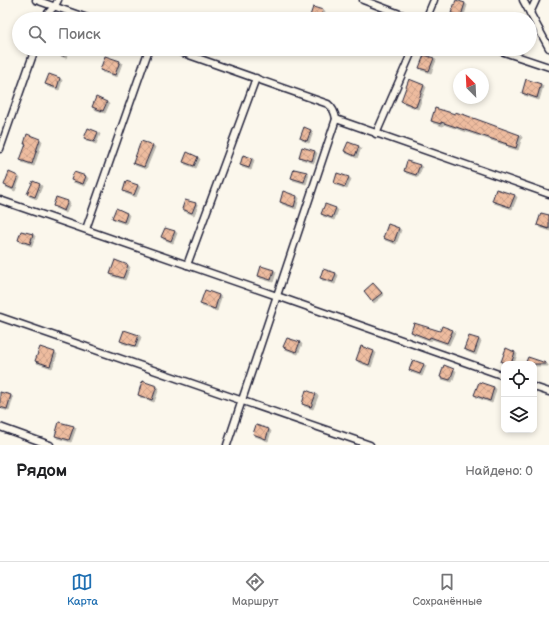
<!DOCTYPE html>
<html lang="ru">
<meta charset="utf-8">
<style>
body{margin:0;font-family:"Balsamiq Sans",sans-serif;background:#f6f6f6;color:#202124}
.controls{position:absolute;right:12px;bottom:12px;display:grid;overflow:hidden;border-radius:8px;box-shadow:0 2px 6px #0003}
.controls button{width:36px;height:36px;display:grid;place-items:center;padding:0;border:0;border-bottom:1px solid #e0e0e0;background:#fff;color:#202124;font:20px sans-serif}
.compass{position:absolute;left:453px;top:68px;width:36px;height:36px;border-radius:50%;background:#fff;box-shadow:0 2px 6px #0003;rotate:336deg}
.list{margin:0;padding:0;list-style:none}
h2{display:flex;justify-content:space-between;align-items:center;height:52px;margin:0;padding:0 16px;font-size:17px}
h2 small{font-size:13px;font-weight:400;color:#757577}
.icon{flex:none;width:22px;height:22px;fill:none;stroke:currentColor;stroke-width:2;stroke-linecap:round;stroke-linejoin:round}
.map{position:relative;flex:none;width:549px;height:445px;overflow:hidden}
.search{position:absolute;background:#fff;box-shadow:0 2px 6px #0003;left:12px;right:12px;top:12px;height:44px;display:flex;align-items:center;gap:10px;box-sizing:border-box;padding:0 14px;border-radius:22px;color:#757577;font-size:15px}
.sheet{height:116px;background:#fff}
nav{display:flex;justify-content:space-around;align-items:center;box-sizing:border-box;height:56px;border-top:1px solid #e0e0e0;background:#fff;font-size:11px;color:#757577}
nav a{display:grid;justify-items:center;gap:2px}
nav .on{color:#1f6fb2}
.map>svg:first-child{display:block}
.building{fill:url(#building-cross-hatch);stroke:#22223b;filter:url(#shadow)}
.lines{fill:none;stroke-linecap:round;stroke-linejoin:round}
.minor-casing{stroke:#22223b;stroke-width:9}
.minor{stroke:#fbf7ec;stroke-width:6}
</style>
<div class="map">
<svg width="549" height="445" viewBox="0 0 549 445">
<defs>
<pattern id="building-cross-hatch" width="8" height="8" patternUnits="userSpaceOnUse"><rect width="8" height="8" fill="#eebc9f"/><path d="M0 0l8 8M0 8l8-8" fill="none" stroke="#cca18a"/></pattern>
<filter id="shadow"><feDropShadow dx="2" dy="2" stdDeviation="0" flood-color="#0004"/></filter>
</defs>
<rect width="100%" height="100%" fill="#fbf7ec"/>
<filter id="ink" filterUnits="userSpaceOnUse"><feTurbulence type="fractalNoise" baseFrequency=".025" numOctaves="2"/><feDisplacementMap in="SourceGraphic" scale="8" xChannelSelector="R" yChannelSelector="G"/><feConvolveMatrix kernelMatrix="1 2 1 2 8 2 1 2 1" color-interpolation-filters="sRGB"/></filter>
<g filter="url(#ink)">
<g class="building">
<path d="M456 0 465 3 461 16 451 13Z"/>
<path d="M313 7 323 10 320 19H309Z"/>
<path d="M45 49H66L64 56Z"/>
<path d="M424 55 434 58 429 71 419 68Z"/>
<path d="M105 56 120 61 115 75 100 70Z"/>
<path d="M49 74 60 78 57 88 45 84Z"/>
<path d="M409 79 424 85 416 107 401 101Z"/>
<path d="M526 79 541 84 537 98 522 93Z"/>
<path d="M96 97 107 102 103 111 92 107Z"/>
<path d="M435 108 455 114V112L465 115 520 135 516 148 506 145 507 144 441 122V124L431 121Z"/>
<path d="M304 127 311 130 307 141 300 138Z"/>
<path d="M88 128 98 132 94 142 84 138Z"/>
<path d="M27 134 40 139 32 164 20 160 26 144H24Z"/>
<path d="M141 141 153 145 144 167 133 163Z"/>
<path d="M348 142 359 146 355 156 344 151Z"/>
<path d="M302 147 315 151 312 161 299 157Z"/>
<path d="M187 152 198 157 194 166 183 162Z"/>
<path d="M243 155 252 158 249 168 240 165Z"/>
<path d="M407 161 420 165 416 175 404 171Z"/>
<path d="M294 169 307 172 304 182 291 178Z"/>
<path d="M9 172 18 176 13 189 4 185Z"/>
<path d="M74 172 86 176 83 184 71 180Z"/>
<path d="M337 173 349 177 345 187 334 183Z"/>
<path d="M33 181 40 184 35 197 27 194Z"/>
<path d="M126 181 138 185 134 195 123 191Z"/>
<path d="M496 189 515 195 510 207 492 201Z"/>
<path d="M283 191 297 196 294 207 280 202Z"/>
<path d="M56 197 68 201 64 211 53 206Z"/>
<path d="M185 200 196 203 192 213 182 209Z"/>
<path d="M325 204 336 208 332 218 321 214Z"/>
<path d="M116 208 127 213 124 222 112 218Z"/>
<path d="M541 213 549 215V229L537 225Z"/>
<path d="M388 224 399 228 394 242 383 238Z"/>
<path d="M165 228 175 231 171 241 161 237Z"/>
<path d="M21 231 33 234 30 244 18 240Z"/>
<path d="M115 260 128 265 123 278 110 274Z"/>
<path d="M261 266 274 270 271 280 258 276Z"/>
<path d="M323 269 336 273 333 282 320 278Z"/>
<path d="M373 283 382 293 372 301 364 291Z"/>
<path d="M205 290 219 295 215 309 200 304Z"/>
<path d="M414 323 440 331 442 326 453 330 447 343 430 337 429 339 411 332Z"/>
<path d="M124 330 139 335 135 346 120 341Z"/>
<path d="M469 336 479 339 474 353 464 349Z"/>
<path d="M287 338 300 342 296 352 283 347Z"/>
<path d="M361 346 374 351 369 365 356 360Z"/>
<path d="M40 347 55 352 50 366 35 361Z"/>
<path d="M506 348 515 352 511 364H507L501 362Z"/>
<path d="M528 357 546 363V364H525Z"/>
<path d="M413 360 424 364 420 374 409 370Z"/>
<path d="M444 365 454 369 450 380 440 377Z"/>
<path d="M142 381 157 386 152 400 138 395Z"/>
<path d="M479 382 494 387 490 401 474 395Z"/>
<path d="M306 390 316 394 311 407 302 404Z"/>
<path d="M0 392 11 395 7 409 0 407Z"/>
<path d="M59 422 74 426 69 440 55 436Z"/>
<path d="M256 425 269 429 266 439 253 434Z"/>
</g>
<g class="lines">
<defs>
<g id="minor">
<path d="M36 0 90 19"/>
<path d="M363 0 413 19"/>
<path d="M523 0 549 48"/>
<path d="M530 13 536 0"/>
<path d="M46 19 48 13 55 6 58 0"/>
<path d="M426 19 434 0"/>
<path d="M172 49 328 104C333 108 335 112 336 119L227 445"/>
<path d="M495 49 549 67"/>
<path d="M336 119 549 194"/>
<path d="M376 134 413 49"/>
<path d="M0 149 35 49"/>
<path d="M0 200 277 296 504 376"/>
<path d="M86 229 149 49"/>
<path d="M187 265 256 78"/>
<path d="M0 317 370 445"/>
<path d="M534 387 549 392"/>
<path d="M0 427 50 445"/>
</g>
</defs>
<use href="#minor" class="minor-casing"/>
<use href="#minor" class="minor"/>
</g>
</g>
</svg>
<div class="controls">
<button><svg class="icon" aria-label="locate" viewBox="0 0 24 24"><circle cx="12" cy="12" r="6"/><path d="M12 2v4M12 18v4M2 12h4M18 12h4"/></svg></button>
<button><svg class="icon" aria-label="layers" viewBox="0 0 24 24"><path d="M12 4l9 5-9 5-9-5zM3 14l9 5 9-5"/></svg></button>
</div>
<svg class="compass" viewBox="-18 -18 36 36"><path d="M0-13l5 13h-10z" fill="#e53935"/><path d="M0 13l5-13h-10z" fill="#757577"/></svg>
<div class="search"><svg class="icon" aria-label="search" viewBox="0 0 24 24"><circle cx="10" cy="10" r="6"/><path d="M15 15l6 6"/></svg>Поиск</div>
</div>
<section class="sheet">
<h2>Рядом<small>Найдено: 0</small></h2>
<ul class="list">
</ul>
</section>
<nav>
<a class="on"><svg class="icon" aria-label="map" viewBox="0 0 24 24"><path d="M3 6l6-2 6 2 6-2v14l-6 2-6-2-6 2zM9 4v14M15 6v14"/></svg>Карта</a>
<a><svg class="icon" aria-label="directions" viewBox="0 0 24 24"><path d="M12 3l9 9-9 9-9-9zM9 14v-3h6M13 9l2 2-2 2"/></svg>Маршрут</a>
<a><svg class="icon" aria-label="saved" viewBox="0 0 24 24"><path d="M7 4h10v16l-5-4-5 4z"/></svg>Сохранённые</a>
</nav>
